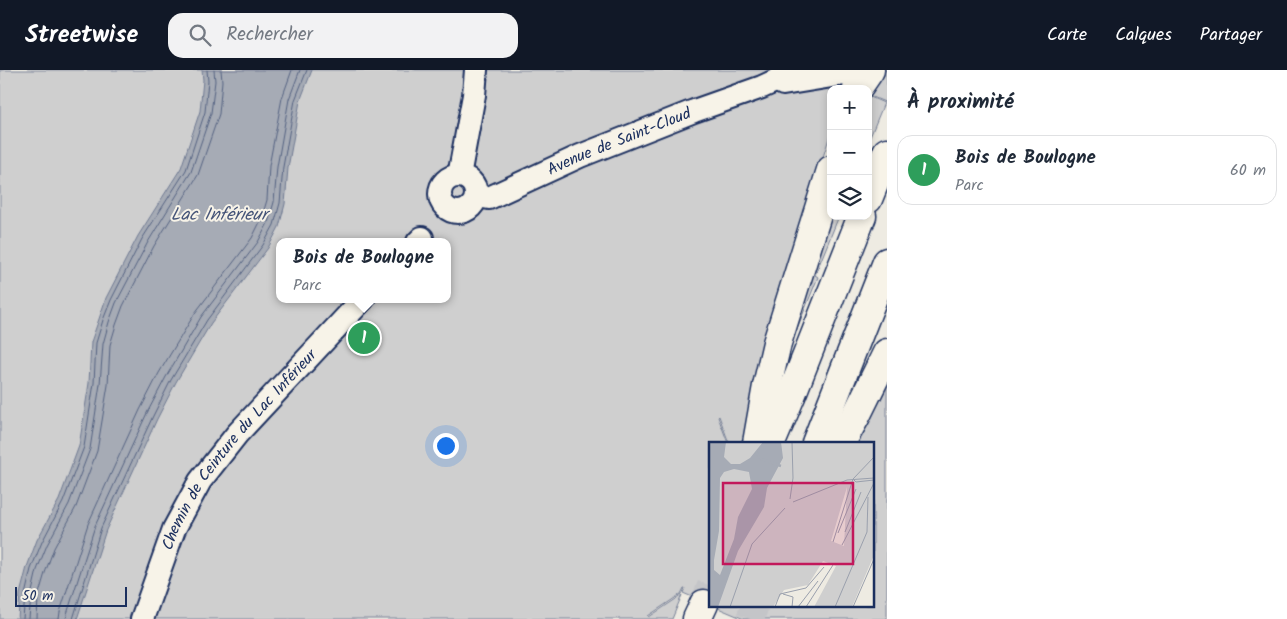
<!DOCTYPE html>
<html lang="fr">
<meta charset="utf-8">
<style>
body{margin:0;font-family:Kalam,sans-serif;background:#f2f2f3;color:#1f2937}
.controls{position:absolute;right:15px;top:15px;display:grid;overflow:hidden;border-radius:10px;box-shadow:0 2px 8px #0003}
.controls button{width:45px;height:45px;display:grid;place-items:center;padding:0;border:0;border-bottom:1px solid #e0e1e3;background:#fff;color:#1f2937;font:25px sans-serif}
.scale{position:absolute;left:15px;bottom:12px;width:112px;box-sizing:border-box;padding-left:5px;border:2px solid #1b2f5e;border-top:0;font-size:14px;line-height:18px;white-space:nowrap;color:#1b2f5e;-webkit-text-stroke:4px #f7f3e8;paint-order:stroke}
.you{position:absolute;left:445px;top:375px;width:18px;height:18px;margin:-12px;border:4px solid #fff;border-radius:50%;background:#1a73e8;box-shadow:0 0 0 8px #1a73e833}
.badge{display:grid;place-items:center;width:32px;height:32px;border-radius:50%;background:#111827;color:#fff;font-size:16px;font-weight:700}
.pin{position:absolute;translate:-50% -50%;border:2px solid #fff;box-shadow:0 1px 5px #0006}
.popup{position:absolute;left:276px;top:168px;width:175px;height:65px;box-sizing:border-box;display:grid;place-content:center;border-radius:10px;background:#fff;filter:drop-shadow(0 1px 4px #0005);font-size:16px;white-space:nowrap;color:#747a83}
.popup b{font-size:19px;color:#1f2937}
.popup::after{content:'';position:absolute;left:50%;top:100%;margin-left:-10px;border:10px solid transparent;border-top-color:#fff}
.list{margin:0;padding:0;list-style:none}
h2{display:flex;justify-content:space-between;align-items:center;height:65px;margin:0;padding:0 20px;font-size:21px}
h2 small{font-size:16px;font-weight:400;color:#747a83}
.list li{display:grid;grid-template-columns:32px 1fr auto;gap:15px;align-items:center;box-sizing:border-box;height:70px;margin:0 10px 10px;padding:0 10px;border:1px solid #e0e1e3;border-radius:15px}
.list b{display:block;font-size:19px;white-space:nowrap}
.list p{margin:0;font-size:16px;white-space:nowrap;color:#747a83}
.list em{font-size:16px;font-style:normal;color:#747a83}
.icon{flex:none;width:28px;height:28px;fill:none;stroke:currentColor;stroke-width:2;stroke-linecap:round;stroke-linejoin:round}
.map{position:relative;flex:none;width:887px;height:549px;overflow:hidden}
header{display:flex;align-items:center;gap:30px;box-sizing:border-box;height:70px;padding:0 25px;background:#111827;color:#fff}
header strong{font-size:24px}
nav{display:flex;gap:28px;margin-inline-start:auto;font-size:18px}
.search{width:350px;height:45px;background:#f2f2f3;display:flex;align-items:center;gap:12px;box-sizing:border-box;padding:0 18px;border-radius:15px;color:#747a83;font-size:19px}
main{display:flex}
aside{flex:1;background:#fff}
.map>svg:first-child{display:block}
.green{fill:#cfcfcf;stroke:#757f96;fill-rule:evenodd}
.water{fill:#a6abb5;stroke:#6e7992}
.lines{fill:none;stroke-linecap:round;stroke-linejoin:round}
.shore{stroke:#536181;stroke-width:1}
.highway-tunnel{stroke:#c4c5c8;stroke-width:28;stroke-dasharray:28 14;stroke-linecap:butt}
.minor-casing{stroke:#1b2f5e;stroke-width:26}
.highway-casing{stroke:#1b2f5e;stroke-width:31}
.minor{stroke:#f7f3e8;stroke-width:22}
.highway{stroke:#f7f3e8;stroke-width:28}
.labels{text-anchor:middle;dominant-baseline:central;stroke-width:4;stroke-linejoin:round;paint-order:stroke}
.street-label{font-size:16px;fill:#1b2f5e;stroke:#f7f3e8}
.water-label{font-size:18px;font-style:italic;fill:#455478;stroke:#f7f3e8}
.inset-river{fill:none;stroke:#a6abb5;stroke-width:2.5}
.inset-road{fill:none;stroke:#9aa0ad;stroke-width:1}
.view{fill:#c2185b;fill-opacity:0.15;stroke:#c2185b;stroke-width:2.5}
.inset-edge{fill:none;stroke:#1b2f5e;stroke-width:2.5}
</style>
<header>
<strong>Streetwise</strong>
<div class="search"><svg class="icon" aria-label="search" viewBox="0 0 24 24"><circle cx="10" cy="10" r="6"/><path d="M15 15l6 6"/></svg>Rechercher</div>
<nav><a>Carte</a><a>Calques</a><a>Partager</a></nav>
</header>
<main>
<div class="map">
<svg width="887" height="549" viewBox="0 0 887 549">
<rect width="100%" height="100%" fill="#eeebe2"/>
<filter id="ink" filterUnits="userSpaceOnUse"><feTurbulence type="fractalNoise" baseFrequency=".02" numOctaves="2"/><feDisplacementMap in="SourceGraphic" scale="10" xChannelSelector="R" yChannelSelector="G"/><feConvolveMatrix kernelMatrix="1 2 1 2 8 2 1 2 1" color-interpolation-filters="sRGB"/></filter>
<g filter="url(#ink)">
<g class="green">
<path d="M0 0H887V33L868 25V19H831V62L785 206 747 356 741 373H729L719 346 718 347 728 373H711V535L683 523 685 518H684L681 524 648 546 649 547 682 525 672 549H0ZM280 172H448V229H280Z"/>
<path d="M868 26 884 33 868 72Z"/>
<path d="M831 146H839L815 205 818 207 792 271 791 273Z"/>
<path d="M887 312V549H744L711 535H873V373H856Z"/>
</g>
<path class="water" d="M202 0H312L300 31 288 98 285 134 279 157 268 178 211 253 176 312 157 349 106 460 77 549H18L20 524 27 497 37 470 59 430 79 376 89 313 91 272 99 249 106 228 138 166 181 98 200 41 203 10Z"/>
<g class="lines">
<g class="shore">
<path d="M23 549 25 525 31 499 42 472 63 432 84 377 94 313 96 273 103 250 111 230 142 169 186 100 205 42 208 11 207 0"/>
<path d="M29 549 31 526 37 500 47 475 69 434 90 379 100 314 103 274 109 252 116 233 148 172 191 102 211 43 215 11 214 0"/>
<path d="M37 549 38 527 45 503 54 478 76 437 97 381 108 315 110 275 116 255 123 236 154 176 198 105 219 44 222 11 221 0"/>
<path d="M59 549 60 542 88 454 140 340 159 303 195 243 252 168 261 150 267 130 269 96 282 28 292 0"/>
<path d="M66 549 67 544 95 456 147 343 166 307 201 247 258 172 268 153 274 132 277 97 289 29 300 0"/>
<path d="M73 549 101 458 153 346 171 310 207 250 263 175 274 155 280 133 283 97 295 30 307 0"/>
</g>
<g class="highway-tunnel">
<path d="M704 534 711 516"/>
<path d="M750 549 755 535"/>
</g>
<defs>
<g id="minor">
<path d="M783 14 869 0"/>
<circle cx="458" cy="124" r="18"/>
<path d="M459 106 474 25 476 0"/>
<path id="s1" d="M477 126 489 128 580 86 694 41 762 17 799 0"/>
<path d="M418 172 422 168"/>
<path id="s2" d="M142 549 174 459 200 411 237 364 363 229"/>
</g>
<g id="highway">
<path d="M857 19 870 0"/>
<path d="M868 129 887 82"/>
<path d="M757 373 767 316 777 273 831 100"/>
<path d="M771 373 791 326 862 146"/>
<path d="M816 373 887 192"/>
<path d="M841 373 856 346 887 283"/>
<path d="M697 549 704 534"/>
</g>
</defs>
<use href="#minor" class="minor-casing"/>
<use href="#highway" class="highway-casing"/>
<use href="#minor" class="minor"/>
<use href="#highway" class="highway"/>
</g>
</g>
<g class="labels">
<g class="street-label">
<text stroke="none"><textPath href="#s1" startOffset="154">Avenue de Saint-Cloud</textPath></text>
<text stroke="none"><textPath href="#s2" startOffset="198">Chemin de Ceinture du Lac Inférieur</textPath></text>
</g>
<g class="water-label">
<text x="219" y="145">Lac Inférieur</text>
</g>
</g>
<g transform="translate(709 372)">
<rect width="165" height="165" fill="#eeebe2"/>
<path d="M0 0H165V113L143 165H105L127 124 114 119 99 143 75 148 64 165H0ZM138 45 135 104 122 99Z" fill="#cfcfcf" fill-rule="evenodd"/>
<path d="M0 0H17L15 15 22 22H31L41 16 54 0H72L74 16 58 46 55 65 29 109 9 165H0ZM25 27 40 30 43 47 29 75 25 97 11 133 5 128V118L10 89 11 36 15 30Z" fill="#a6abb5" fill-rule="evenodd"/>
<path class="inset-river" d="M47 10 52 17 72 24"/>
<path class="inset-road" d="M165 15 144 37 147 40 165 38M81 57 84 36 83 0M84 60 138 38 165 36M136 90 152 50M129 91 147 47M124 100 144 37M133 103 165 41M74 152 84 155 83 165M21 165 43 102 76 66M66 165 71 152 97 146 115 125M89 165 109 139M97 165 124 123M126 165 158 90 159 55M144 165 165 117"/>
<path class="view" d="M14 41H144V122H14Z"/>
<rect width="165" height="165" class="inset-edge"/>
</g>
</svg>
<div class="controls">
<button>+</button>
<button>−</button>
<button><svg class="icon" aria-label="layers" viewBox="0 0 24 24"><path d="M12 4l9 5-9 5-9-5zM3 14l9 5 9-5"/></svg></button>
</div>
<div class="scale">50 m</div>
<div class="you"></div>
<div class="pin badge" style="left:364px;top:268px;background:#2e9e5b">1</div>
<div class="popup"><b>Bois de Boulogne</b>Parc</div>
</div>
<aside>
<h2>À proximité<small></small></h2>
<ul class="list">
<li><span class="badge" style="background:#2e9e5b">1</span><div><b>Bois de Boulogne</b><p>Parc</p></div><em>60 m</em></li>
</ul>
</aside>
</main>
